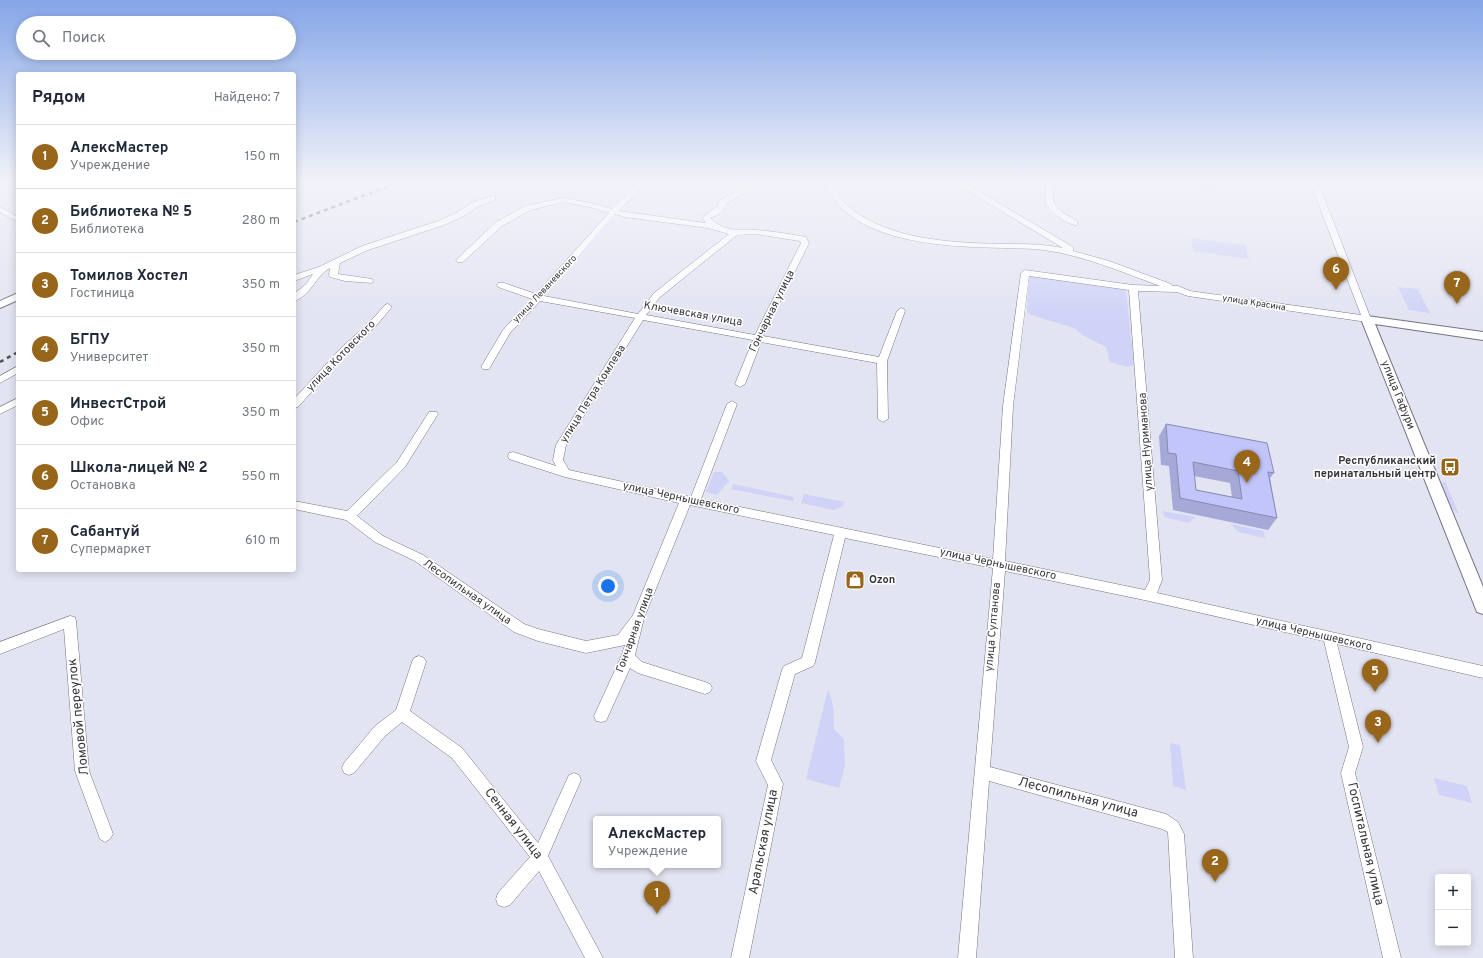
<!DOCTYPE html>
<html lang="ru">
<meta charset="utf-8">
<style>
body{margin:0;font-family:Overpass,sans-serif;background:#f6f6f7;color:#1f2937}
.controls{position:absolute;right:12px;bottom:12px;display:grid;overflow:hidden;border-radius:4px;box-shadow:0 2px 10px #0003}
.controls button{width:36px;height:36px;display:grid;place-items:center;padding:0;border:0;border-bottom:1px solid #e0e1e3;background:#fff;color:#1f2937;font:20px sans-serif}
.you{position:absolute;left:608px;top:586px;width:14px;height:14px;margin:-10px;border:3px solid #fff;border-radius:50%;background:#1a73e8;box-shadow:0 0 0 6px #1a73e833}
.badge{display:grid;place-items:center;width:26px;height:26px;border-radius:50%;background:#98661a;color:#fff;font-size:13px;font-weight:700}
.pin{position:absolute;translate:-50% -33px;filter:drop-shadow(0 1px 2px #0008)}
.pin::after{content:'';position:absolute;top:21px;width:14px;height:12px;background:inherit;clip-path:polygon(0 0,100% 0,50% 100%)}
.popup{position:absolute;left:593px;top:816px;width:128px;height:52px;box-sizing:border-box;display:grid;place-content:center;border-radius:4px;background:#fff;filter:drop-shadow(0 1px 3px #0005);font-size:13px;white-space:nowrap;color:#747a83}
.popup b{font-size:15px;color:#1f2937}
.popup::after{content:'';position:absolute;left:50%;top:100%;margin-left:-8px;border:8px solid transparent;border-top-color:#fff}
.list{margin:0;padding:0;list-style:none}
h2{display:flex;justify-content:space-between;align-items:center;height:52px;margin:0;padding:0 16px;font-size:17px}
h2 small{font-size:13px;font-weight:400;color:#747a83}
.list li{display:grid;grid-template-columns:26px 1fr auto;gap:12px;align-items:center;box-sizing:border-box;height:64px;padding:0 16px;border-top:1px solid #e0e1e3}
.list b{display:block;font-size:15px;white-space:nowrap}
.list p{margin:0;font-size:13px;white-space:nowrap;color:#747a83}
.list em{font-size:13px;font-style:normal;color:#747a83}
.icon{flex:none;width:22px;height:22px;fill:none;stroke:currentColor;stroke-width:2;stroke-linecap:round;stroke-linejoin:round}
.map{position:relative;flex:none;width:1483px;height:958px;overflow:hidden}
.search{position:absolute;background:#fff;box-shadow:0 2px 10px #0003;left:16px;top:16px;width:280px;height:44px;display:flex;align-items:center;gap:10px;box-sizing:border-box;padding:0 14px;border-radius:22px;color:#747a83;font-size:15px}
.panel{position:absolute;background:#fff;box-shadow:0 2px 10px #0003;left:16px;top:72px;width:280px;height:500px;border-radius:4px}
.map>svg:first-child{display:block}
.green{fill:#d0d3f7}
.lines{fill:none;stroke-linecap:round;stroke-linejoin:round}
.minor-casing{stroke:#737481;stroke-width:1}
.tertiary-casing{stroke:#737481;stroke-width:2}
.minor{fill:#fff;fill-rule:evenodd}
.tertiary{fill:#fff;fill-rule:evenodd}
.rail{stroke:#505058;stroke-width:2.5;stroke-dasharray:4 4;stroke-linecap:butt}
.wall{fill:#a6a9d7;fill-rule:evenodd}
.building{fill:#c1c5fa;stroke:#878aaf;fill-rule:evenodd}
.labels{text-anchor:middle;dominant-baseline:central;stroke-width:3;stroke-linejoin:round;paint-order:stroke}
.far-street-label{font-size:9px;fill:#36363c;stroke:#fff}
.street-label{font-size:11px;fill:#36363c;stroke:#fff}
.poi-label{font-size:11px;font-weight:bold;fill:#36363c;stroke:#fff;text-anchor:end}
.near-street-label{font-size:13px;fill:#36363c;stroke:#fff}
</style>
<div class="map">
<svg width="1483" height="958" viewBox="0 0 1483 958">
<rect width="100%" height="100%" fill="#e3e4f2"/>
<g class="green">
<path d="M1194 182H1218L1223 198 1198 195Z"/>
<path d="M1191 238 1246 245 1249 259 1193 251Z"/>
<path d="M1028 276 1126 290 1134 365 1127 367 1110 362 1106 347 1084 336 1074 328 1031 315 1027 312Z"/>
<path d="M1398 287 1418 289 1430 313 1409 310Z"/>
<path d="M714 472H722L729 481 717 495 706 492Z"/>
<path d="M1445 481 1459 514 1451 508 1441 484Z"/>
<path d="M733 484 794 497 793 501 731 489Z"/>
<path d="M804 494 845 502 841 507 834 510 801 503Z"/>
<path d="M1163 511 1195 517 1189 523 1164 517Z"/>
<path d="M1231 524 1264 531 1265 538 1238 532Z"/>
<path d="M828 689C834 703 834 715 834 729L844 739 845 765 839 788 806 779Z"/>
<path d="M1170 743 1180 745 1186 790 1173 786Z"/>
<path d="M1434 778 1467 786 1472 803 1439 795Z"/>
</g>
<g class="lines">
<defs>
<g id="minor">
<path d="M3 182H13L0 188V183Z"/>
<path d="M639 182H647L619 211 706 223 702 217 718 206 719 201 752 182H761L726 204C726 211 716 216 710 218 728 234 735 228 756 230 772 231 790 234 806 237L809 243 763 336 879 357 897 311 901 308 904 309 905 311 887 361 888 419 883 422 878 419 877 363 761 342 745 384 740 387 735 384 753 340 643 320 566 445 563 460 569 470 691 497 727 404 732 401 737 404 701 499 993 559 1003 406 1021 273 1025 270 1133 285 1160 286C1122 272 1085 256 1044 250 1031 248 1018 249 1005 248 957 247 886 245 847 213 837 205 830 193 823 182H831C837 193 843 203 853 210 893 241 958 243 1006 244 1025 244 1044 244 1063 248L953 182H963L1073 247V251L1109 261 1171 284 1172 286H1178L1190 291 1361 315 1310 182H1318L1371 319 1370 321 1367 322 1188 296 1177 292 1138 291 1162 580 1157 593 1483 666V678L1337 644 1363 747 1355 773 1401 958H1383L1341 773 1349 747 1324 641 1149 601 1005 571 990 767 1166 814 1178 822 1184 834 1193 958H1175L1168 832 1162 829 989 781 976 958H958L993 568 845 538 815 662 813 666 795 674 771 760 783 784 749 958H731L768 785 756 761 782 670 784 666 802 658 834 535 690 505 644 618 635 655 642 662 705 682 710 684 712 688 710 692 705 694 638 673 630 668 606 721 601 722 596 721 594 716 621 657 625 645 586 653 538 641 514 632 415 561 375 542 346 520 294 509V501L347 511 397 462 429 412H437L438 414 405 467 357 516 383 536 423 555 524 624 538 629 586 641 618 635 633 615 679 503 565 477 509 459 508 456 509 453 513 452 556 466 553 460 556 445 635 318 540 301 510 333 489 369H483L481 367 503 330 532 299 498 287 497 285 498 283H504L536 294 609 213 590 207 563 202 531 210 502 226 463 262H457L456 260 496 222 525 206 563 198 591 203 612 209ZM615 214 625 217 708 228 729 234 654 293 638 314 544 296ZM756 234 800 241 801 243 755 335 646 315 660 297 737 235ZM1029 276 1129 290 1150 580 1145 590 1005 561 1013 406Z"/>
<path d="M1043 182H1053V202L1063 213 1077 221V225C1068 226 1047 210 1045 201 1045 196 1046 190 1046 185Z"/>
<path d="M492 196H495V200L479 206 462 217 444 225 368 250 340 263 338 274 372 279 373 281 372 283 345 281 330 277 329 275 330 268C316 275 311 296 294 301V294L306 284 313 274 294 281V275L319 267 362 246 438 221 456 213 473 202Z"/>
<path d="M0 207 18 217V222L0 212Z"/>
<path d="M388 304 392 307 375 327 349 350 298 407 294 408V399L343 346 369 323 385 305Z"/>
<path d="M18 366V373L0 383V376Z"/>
<path d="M18 398V405L0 414V407Z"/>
<path d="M70 616 75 617 76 621 89 771 113 834 110 839 105 842 100 839 75 771 64 629 0 654V642Z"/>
<path d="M419 656 424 658 426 662 410 711 462 748 538 843 569 775 574 773 579 775 581 780 548 856 603 958H585L539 871 510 905 504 907 498 905 496 899 498 893 530 857 452 758 402 722 385 736 354 773 349 775 344 773 342 768 344 763 375 726 396 710 412 662 414 658Z"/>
</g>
<g id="tertiary">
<path d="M18 293V300L0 308V301Z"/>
<path d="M1367 316 1483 332V340L1375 324 1483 587V614L1477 612 1475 607 1361 319 1363 317Z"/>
</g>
</defs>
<use href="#minor" class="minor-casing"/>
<use href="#tertiary" class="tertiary-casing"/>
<use href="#minor" class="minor"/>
<use href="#tertiary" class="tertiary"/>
<g class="rail">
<path d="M294 222 399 182"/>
<path d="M0 362 18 352"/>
</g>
</g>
<path class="wall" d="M1166 424 1274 473 1270 478 1277 518 1268 530 1173 510 1169 466 1161 465 1159 436ZM1194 476 1230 483 1232 497 1196 490Z"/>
<path class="building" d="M1166 424 1267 443 1274 473 1268 472 1277 518 1180 498 1176 454 1168 453ZM1193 462 1238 471 1242 499 1196 490Z"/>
<linearGradient id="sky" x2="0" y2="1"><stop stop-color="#85a6e8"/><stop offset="0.58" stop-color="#f2f3f9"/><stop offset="1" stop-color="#f2f3f9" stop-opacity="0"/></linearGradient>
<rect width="1483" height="316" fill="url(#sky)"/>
<defs>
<symbol id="bus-square" viewBox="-11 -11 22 22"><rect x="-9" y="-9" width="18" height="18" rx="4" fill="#98661a" stroke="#fff"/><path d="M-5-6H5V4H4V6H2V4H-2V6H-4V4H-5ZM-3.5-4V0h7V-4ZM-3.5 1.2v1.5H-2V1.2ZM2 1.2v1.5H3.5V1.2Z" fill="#fff"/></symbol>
<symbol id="shop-square" viewBox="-11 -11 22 22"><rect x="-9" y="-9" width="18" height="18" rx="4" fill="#98661a" stroke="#fff"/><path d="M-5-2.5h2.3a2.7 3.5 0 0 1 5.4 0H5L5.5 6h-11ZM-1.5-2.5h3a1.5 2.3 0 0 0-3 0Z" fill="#fff"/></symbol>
</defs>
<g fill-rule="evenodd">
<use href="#bus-square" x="1439" y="456" width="22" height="22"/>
<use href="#shop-square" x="844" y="569" width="22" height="22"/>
</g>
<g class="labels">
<g class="far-street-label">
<text transform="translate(545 289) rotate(-47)">улица Леваневского</text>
<text transform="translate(1254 303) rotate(9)">улица Красина</text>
</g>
<g class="street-label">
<text transform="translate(772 311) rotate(-64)">Гончарная улица</text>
<text transform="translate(693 314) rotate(10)">Ключевская улица</text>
<text transform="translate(341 356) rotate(-46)">улица Котовского</text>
<text transform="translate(593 394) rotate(-58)">улица Петра Комлева</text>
<text transform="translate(1398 395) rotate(68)">улица Гафури</text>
<text transform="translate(1146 442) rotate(-94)">улица Нуриманова</text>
<text transform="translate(681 498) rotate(12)">улица Чернышевского</text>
<text transform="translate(998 564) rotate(12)">улица Чернышевского</text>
<text transform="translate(467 592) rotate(35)">Лесопильная улица</text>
<text transform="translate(993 627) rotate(-85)">улица Султанова</text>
<text transform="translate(635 630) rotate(-70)">Гончарная улица</text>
<text transform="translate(1314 634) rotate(13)">улица Чернышевского</text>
</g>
<g class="poi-label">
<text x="1436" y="461">Республиканский<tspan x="1436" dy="13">перинатальный центр</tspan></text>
<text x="869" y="580" text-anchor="start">Ozon</text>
</g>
<g class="near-street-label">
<text transform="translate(79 717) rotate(-96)">Ломовой переулок</text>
<text transform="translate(1078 798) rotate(15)">Лесопильная улица</text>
<text transform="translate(513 824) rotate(52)">Сенная улица</text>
<text transform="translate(764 842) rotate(-79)">Аральская улица</text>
<text transform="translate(1365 844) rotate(77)">Госпитальная улица</text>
</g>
</g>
</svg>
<div class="controls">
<button>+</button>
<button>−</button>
</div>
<div class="you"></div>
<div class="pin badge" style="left:657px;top:914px">1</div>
<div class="popup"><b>АлексМастер</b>Учреждение</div>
<div class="pin badge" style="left:1215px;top:882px">2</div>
<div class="pin badge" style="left:1378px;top:743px">3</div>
<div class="pin badge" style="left:1247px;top:483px">4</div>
<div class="pin badge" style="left:1375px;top:692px">5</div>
<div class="pin badge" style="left:1336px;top:290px">6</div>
<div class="pin badge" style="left:1457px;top:304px">7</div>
<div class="search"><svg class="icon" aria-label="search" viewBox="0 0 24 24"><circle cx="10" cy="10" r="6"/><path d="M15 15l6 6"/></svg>Поиск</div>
<section class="panel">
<h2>Рядом<small>Найдено: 7</small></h2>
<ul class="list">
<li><span class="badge">1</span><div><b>АлексМастер</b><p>Учреждение</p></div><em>150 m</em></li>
<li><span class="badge">2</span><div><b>Библиотека № 5</b><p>Библиотека</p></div><em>280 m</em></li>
<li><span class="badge">3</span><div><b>Томилов Хостел</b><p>Гостиница</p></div><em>350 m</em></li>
<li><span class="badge">4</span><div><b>БГПУ</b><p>Университет</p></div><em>350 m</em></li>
<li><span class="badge">5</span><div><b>ИнвестСтрой</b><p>Офис</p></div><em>350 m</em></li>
<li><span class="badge">6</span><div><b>Школа-лицей № 2</b><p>Остановка</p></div><em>550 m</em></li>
<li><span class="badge">7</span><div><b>Сабантуй</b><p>Супермаркет</p></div><em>610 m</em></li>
</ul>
</section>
</div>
